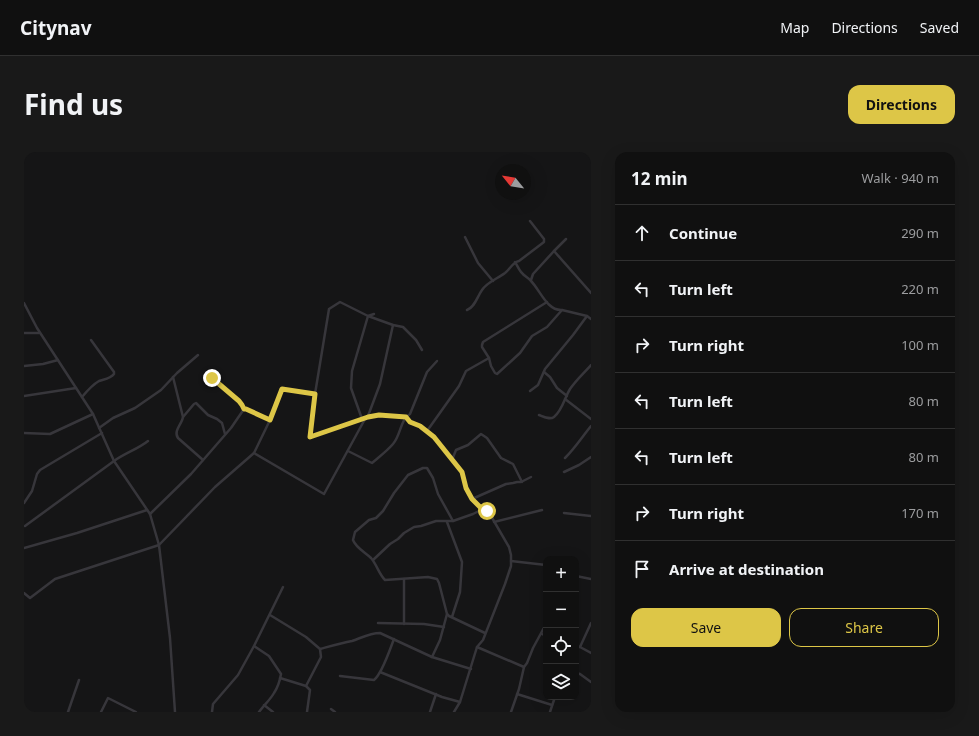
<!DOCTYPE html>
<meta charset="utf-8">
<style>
body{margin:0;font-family:"Noto Sans",sans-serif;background:#191919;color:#f1f3f6}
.controls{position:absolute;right:12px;bottom:12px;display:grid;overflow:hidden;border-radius:8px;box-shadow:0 4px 16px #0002}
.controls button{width:36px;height:36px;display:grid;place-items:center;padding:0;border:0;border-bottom:1px solid #303030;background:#101010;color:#f1f3f6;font:20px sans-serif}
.compass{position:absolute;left:471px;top:12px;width:36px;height:36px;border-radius:50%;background:#101010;box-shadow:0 4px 16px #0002;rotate:300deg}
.stop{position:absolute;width:12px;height:12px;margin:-9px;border:3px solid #ddc647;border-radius:50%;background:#fff}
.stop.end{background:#ddc647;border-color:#fff;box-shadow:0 1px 4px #0008}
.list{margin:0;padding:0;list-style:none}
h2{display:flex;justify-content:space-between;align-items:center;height:52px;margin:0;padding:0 16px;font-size:17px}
h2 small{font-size:13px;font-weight:400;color:#9c9d9f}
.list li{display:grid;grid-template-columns:26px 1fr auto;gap:12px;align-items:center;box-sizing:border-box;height:56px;padding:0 16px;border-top:1px solid #303030}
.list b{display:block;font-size:15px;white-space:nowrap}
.list em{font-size:13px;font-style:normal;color:#9c9d9f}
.actions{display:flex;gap:8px;padding:12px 16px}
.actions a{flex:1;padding:9px 0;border:1px solid #ddc647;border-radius:12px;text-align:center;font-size:14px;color:#ddc647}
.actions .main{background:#ddc647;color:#111}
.icon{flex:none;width:22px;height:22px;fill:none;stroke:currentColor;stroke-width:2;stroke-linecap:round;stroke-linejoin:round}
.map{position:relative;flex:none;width:567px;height:560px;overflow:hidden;border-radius:12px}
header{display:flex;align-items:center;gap:24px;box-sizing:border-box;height:56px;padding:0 20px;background:#101010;border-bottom:1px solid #303030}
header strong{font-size:19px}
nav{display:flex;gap:22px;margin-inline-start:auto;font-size:14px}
.intro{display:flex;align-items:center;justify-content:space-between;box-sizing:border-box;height:96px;padding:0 24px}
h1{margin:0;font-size:28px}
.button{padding:10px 18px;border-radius:12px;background:#ddc647;color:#111;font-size:14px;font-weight:700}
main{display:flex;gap:24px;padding:0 24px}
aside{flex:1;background:#101010;border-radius:12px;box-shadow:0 4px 16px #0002}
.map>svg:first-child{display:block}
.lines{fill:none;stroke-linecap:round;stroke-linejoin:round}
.street{stroke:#37363b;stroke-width:2.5}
.route{stroke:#ddc647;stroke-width:5}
</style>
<header>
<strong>Citynav</strong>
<nav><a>Map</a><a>Directions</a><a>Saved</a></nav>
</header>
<div class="intro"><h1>Find us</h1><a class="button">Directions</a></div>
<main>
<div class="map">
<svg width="567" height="560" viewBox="0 0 567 560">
<rect width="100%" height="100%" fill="#151516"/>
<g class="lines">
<g class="street">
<path d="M441 85 454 111 469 129"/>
<path d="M530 99 567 141"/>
<path d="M491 110C493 113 495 118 498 121 500 124 505 126 507 129 516 138 523 159 538 158L563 164 567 167"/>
<path d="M507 128 509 122 530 99 542 87"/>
<path d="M523 150 459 190 458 193V195L465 206 467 214 471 221 473 222 496 201 508 184 523 175 538 158"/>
<path d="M0 151 13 176 69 262 90 309 126 362 135 393 146 486 151 560"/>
<path d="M443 158C451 155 453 145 458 138 463 130 473 127 481 121 486 117 489 110 495 109L520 90V87L506 69"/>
<path d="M0 181H15"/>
<path d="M398 198 392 188 379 175 369 173 344 164 316 150 305 157 291 242 286 285 344 265 355 263 382 265 386 271 396 274 410 285 434 314 438 320 443 336 448 347 467 364 485 395 487 403V414L481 432 459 488 453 495 436 550 430 560"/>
<path d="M0 214 19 212 34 208"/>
<path d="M520 220 526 225 533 236 543 244"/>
<path d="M149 225 159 265C158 272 149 279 154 286L179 308"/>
<path d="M188 226 215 249 220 257"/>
<path d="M506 239 514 233 521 217 549 183 563 164"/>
<path d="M0 244 52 236"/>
<path d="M58 245C63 239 68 233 75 229 81 227 86 227 90 222V220L67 188"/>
<path d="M541 247 567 267"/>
<path d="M515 263C520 265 526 268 530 265 538 259 541 245 546 237 552 228 560 221 567 213"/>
<path d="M344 264 356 232 369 173"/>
<path d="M159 265 170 252 172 251 184 263 193 267 198 271 201 282"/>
<path d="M338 267 327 236 328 219 344 164 350 162"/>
<path d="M75 276 89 266 111 256 137 238 153 221 174 203"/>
<path d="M403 279 435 234 442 219 465 206"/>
<path d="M0 281 26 282 69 262"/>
<path d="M324 299 348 311C355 305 363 299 369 292 377 283 376 268 386 262L403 220 413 209"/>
<path d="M230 301 300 342 341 267"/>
<path d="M541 306C551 296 558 285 567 274"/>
<path d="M428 308 432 298 444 293 457 282 463 286 477 306 489 312 498 330"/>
<path d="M540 320 555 313 567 305"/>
<path d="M448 347 482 332 489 331 493 330H497L507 325"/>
<path d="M0 351 8 339 13 322 16 318 78 281"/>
<path d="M540 361 567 364"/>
<path d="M126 362 167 322 207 276 220 257H222L246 268 258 237 291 242"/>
<path d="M429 369 414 342 409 326 403 316H399L384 323 370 341 359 359 352 366 345 368 331 380 329 388C332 396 341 400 347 406 353 413 355 422 361 428L404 425 413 427 415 431 423 462 425 464 461 481"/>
<path d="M423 370 438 410 436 440 428 465"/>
<path d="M470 370 518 358"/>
<path d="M1 374 90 309C101 301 114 297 124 289"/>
<path d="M0 396 53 381 123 358"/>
<path d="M349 408 366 392 374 387 380 381 390 375 397 374 412 369H429L449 362 459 357"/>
<path d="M487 409 522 413"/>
<path d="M552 424 567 427"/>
<path d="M0 441 6 446 31 427 135 393 191 335 230 301 246 268"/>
<path d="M246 463 282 485 296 497 297 505 282 534"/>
<path d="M354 471 400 472 420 475"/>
<path d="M380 472V427"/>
<path d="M518 482 522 484"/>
<path d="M230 494 245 504 257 522C256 528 254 535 250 541 246 548 240 553 235 560"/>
<path d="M552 494 556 495 567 501"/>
<path d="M453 495 500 515"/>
<path d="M556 495 567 471"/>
<path d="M296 497C307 494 317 491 328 489 337 486 346 481 356 481L408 505 447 517"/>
<path d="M408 505 416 488 423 462"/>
<path d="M356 520 418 545 436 550"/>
<path d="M552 521 556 522 567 530"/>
<path d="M316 524 350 528C358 522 366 497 370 487"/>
<path d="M256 526 282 534 286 538 283 560"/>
<path d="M493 542 528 553"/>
<path d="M240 553 249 560"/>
<path d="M307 557 311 560"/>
<path d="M44 560 55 528"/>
<path d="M77 560 84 546 112 560"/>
<path d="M188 560 189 552 214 523 230 494 259 435"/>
<path d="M406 560 412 542"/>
<path d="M487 560 495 537 500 515 503 511 509 496 522 472"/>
<path d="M526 560 531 545"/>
</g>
</g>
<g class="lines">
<path class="route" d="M188 226 215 249 218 253 220 257H222L246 268 258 237 291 242 286 285 344 265 355 263 382 265 386 270 396 274 410 285 438 320 442 336 448 347 457 356 463 359"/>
</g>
</svg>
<div class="controls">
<button>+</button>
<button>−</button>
<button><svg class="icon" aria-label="locate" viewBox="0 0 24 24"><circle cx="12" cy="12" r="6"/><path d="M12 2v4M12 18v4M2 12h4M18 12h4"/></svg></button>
<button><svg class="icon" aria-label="layers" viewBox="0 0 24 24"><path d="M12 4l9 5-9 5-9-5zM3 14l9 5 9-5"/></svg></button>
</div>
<svg class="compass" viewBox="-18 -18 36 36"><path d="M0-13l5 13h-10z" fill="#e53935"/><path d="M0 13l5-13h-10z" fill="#9c9d9f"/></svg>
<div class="stop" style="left:463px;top:359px"></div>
<div class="stop end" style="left:188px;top:226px"></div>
</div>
<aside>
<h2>12 min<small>Walk · 940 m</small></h2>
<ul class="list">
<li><svg class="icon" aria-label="ahead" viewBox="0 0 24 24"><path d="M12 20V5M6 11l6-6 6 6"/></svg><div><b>Continue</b></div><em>290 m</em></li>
<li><svg class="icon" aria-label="left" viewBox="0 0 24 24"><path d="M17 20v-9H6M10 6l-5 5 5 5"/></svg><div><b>Turn left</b></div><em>220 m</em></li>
<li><svg class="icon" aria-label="right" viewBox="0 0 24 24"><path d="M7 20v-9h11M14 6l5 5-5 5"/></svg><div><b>Turn right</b></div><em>100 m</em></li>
<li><svg class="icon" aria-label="left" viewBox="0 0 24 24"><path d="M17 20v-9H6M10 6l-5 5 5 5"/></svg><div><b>Turn left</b></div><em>80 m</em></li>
<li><svg class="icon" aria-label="left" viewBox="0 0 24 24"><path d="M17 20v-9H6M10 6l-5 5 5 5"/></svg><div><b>Turn left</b></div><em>80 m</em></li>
<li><svg class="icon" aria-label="right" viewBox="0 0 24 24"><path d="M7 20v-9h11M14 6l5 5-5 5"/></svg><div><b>Turn right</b></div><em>170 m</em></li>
<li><svg class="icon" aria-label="arrive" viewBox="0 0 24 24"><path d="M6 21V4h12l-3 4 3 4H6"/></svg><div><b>Arrive at destination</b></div></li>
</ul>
<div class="actions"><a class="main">Save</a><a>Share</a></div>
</aside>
</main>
